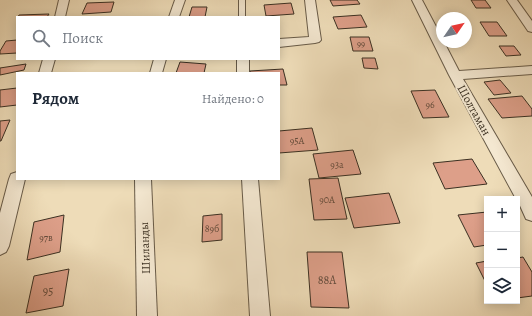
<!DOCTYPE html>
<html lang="ru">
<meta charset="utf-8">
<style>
body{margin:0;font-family:Alegreya,serif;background:#f2f2f3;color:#1f2937}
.controls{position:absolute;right:12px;bottom:12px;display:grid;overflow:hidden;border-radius:0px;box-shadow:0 2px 10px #0003}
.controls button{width:36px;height:36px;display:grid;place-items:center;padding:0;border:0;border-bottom:1px solid #e0e1e3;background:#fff;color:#1f2937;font:20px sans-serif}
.compass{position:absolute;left:436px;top:12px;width:36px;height:36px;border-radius:50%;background:#fff;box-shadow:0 2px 10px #0003;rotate:56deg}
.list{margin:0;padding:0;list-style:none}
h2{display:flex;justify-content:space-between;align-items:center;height:52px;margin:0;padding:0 16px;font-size:17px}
h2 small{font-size:13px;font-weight:400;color:#747a83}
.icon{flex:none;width:22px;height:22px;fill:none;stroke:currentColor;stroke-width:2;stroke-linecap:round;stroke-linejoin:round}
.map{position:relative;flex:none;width:532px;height:316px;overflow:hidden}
.search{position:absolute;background:#fff;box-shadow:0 2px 10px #0003;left:16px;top:16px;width:264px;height:44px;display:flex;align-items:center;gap:10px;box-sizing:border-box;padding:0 14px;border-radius:0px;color:#747a83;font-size:15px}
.panel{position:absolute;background:#fff;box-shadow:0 2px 10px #0003;left:16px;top:72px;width:264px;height:108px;border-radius:0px}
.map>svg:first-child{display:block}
.building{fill:#dd9f89;stroke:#3b3022}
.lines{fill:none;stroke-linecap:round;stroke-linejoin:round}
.service-casing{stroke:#685b48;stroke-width:2}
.minor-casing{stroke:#685b48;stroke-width:2}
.service{fill:#f4e8d1;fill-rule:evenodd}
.minor{fill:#f4e8d1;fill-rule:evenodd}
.labels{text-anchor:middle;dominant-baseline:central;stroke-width:4;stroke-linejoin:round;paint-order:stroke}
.far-number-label{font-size:9px;fill:#644c3c}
.number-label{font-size:10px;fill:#644c3c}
.street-label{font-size:12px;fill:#3b3022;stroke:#f4e8d1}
.near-number-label{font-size:12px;fill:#644c3c}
</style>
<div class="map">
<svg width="532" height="316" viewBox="0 0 532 316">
<rect width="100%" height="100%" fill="#eedcb8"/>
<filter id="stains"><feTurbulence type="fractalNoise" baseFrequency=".005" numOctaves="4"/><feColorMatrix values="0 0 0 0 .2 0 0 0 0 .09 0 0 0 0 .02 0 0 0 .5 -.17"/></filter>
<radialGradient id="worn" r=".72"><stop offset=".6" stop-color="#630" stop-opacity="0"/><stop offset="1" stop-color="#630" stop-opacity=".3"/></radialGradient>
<g class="building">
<path d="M330 0H357L360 4 333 6Z"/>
<path d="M471 0H485L491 8H476Z"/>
<path d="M114 2 111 12 82 14 87 3Z"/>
<path d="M291 3 294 14 266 16 264 5Z"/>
<path d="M192 7H207L205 17H189Z"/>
<path d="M49 14 47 17H18L19 15Z"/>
<path d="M361 15 367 27 338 29 333 17Z"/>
<path d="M480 22H497L507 36H489Z"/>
<path d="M350 37H369L373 51H353Z"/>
<path d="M17 40V53L0 54V51L6 41Z"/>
<path d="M499 46H514L521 55 506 56Z"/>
<path d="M362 58H375L378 69 364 68Z"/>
<path d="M180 62 206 64 204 73H176Z"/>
<path d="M26 64 24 70 0 75V68Z"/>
<path d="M283 69 287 85H279V73H250V71Z"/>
<path d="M500 80 511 93 494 95 484 82Z"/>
<path d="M17 88V105L0 107V90Z"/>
<path d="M435 90 449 117 423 118 411 91Z"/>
<path d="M522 96 532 109V116L502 118 488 99Z"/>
<path d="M10 120 1 141H0V121Z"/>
<path d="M312 128 318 150 279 153V131Z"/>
<path d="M353 150 361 174 319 178 313 154Z"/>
<path d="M472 159 487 184 445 189 433 163Z"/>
<path d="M338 178 347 219 314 220 309 179Z"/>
<path d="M389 193 400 223 354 228 345 198Z"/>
<path d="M487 212V245L474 247 458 215Z"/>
<path d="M222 214V240L202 242 203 216Z"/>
<path d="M64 215 60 252 27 260 34 222Z"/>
<path d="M307 252H342L349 308 311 307Z"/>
<path d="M523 257 532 272V296L517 298V258Z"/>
<path d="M487 261V285L476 263Z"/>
<path d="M69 269 63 306 26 313 34 276Z"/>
</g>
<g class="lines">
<defs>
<rect id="service" x="239" y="0" width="6" height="17"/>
<g id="minor">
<path d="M59 0H69L65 17H55Z"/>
<path d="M175 0H185L179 17H169Z"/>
<path d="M305 0H315L321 40 319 42 315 43 279 47V39L309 37Z"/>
<path d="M412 0H422L442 38V42H444L459 71 532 66V74L463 79 532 197V221L526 219 517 199H516L449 75Z"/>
<path d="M507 0H517L532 21V32L528 31Z"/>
<path d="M43 59H55L51 73H39Z"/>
<path d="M154 59H166L162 73H150Z"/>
<rect x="237" y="59" width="12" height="14"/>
<path d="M17 172V179H25L9 246 6 252 0 255V213L9 179 11 174Z"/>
<path d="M135 179H151L157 316H137Z"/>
<path d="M242 179H258L270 316H250Z"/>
</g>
</defs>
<use href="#service" class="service-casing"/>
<use href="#minor" class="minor-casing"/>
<use href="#service" class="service"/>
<use href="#minor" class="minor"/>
</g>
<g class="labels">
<g class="far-number-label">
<text x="361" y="44">99</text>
</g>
<g class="number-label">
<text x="430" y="104">96</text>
<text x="297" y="140">95А</text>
<text x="337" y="164">93а</text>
<text x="327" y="199">90А</text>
<text x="212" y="228">89б</text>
<text x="46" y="237">97в</text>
</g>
<g class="street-label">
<text transform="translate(474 110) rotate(61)">Шолтаман</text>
<text transform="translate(145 248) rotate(-92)">Шиланды</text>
</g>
<g class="near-number-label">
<text x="327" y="280">88А</text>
<text x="48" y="291">95</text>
</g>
</g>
<rect width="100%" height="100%" filter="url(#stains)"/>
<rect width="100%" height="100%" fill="url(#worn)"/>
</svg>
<div class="controls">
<button>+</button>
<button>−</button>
<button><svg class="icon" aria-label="layers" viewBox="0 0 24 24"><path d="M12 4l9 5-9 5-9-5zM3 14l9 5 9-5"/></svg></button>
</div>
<svg class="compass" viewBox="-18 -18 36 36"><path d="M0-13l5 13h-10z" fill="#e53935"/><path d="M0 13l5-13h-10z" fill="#747a83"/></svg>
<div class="search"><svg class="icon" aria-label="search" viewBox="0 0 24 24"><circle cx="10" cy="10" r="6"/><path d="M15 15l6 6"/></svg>Поиск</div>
<section class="panel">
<h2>Рядом<small>Найдено: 0</small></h2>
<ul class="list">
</ul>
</section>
</div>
